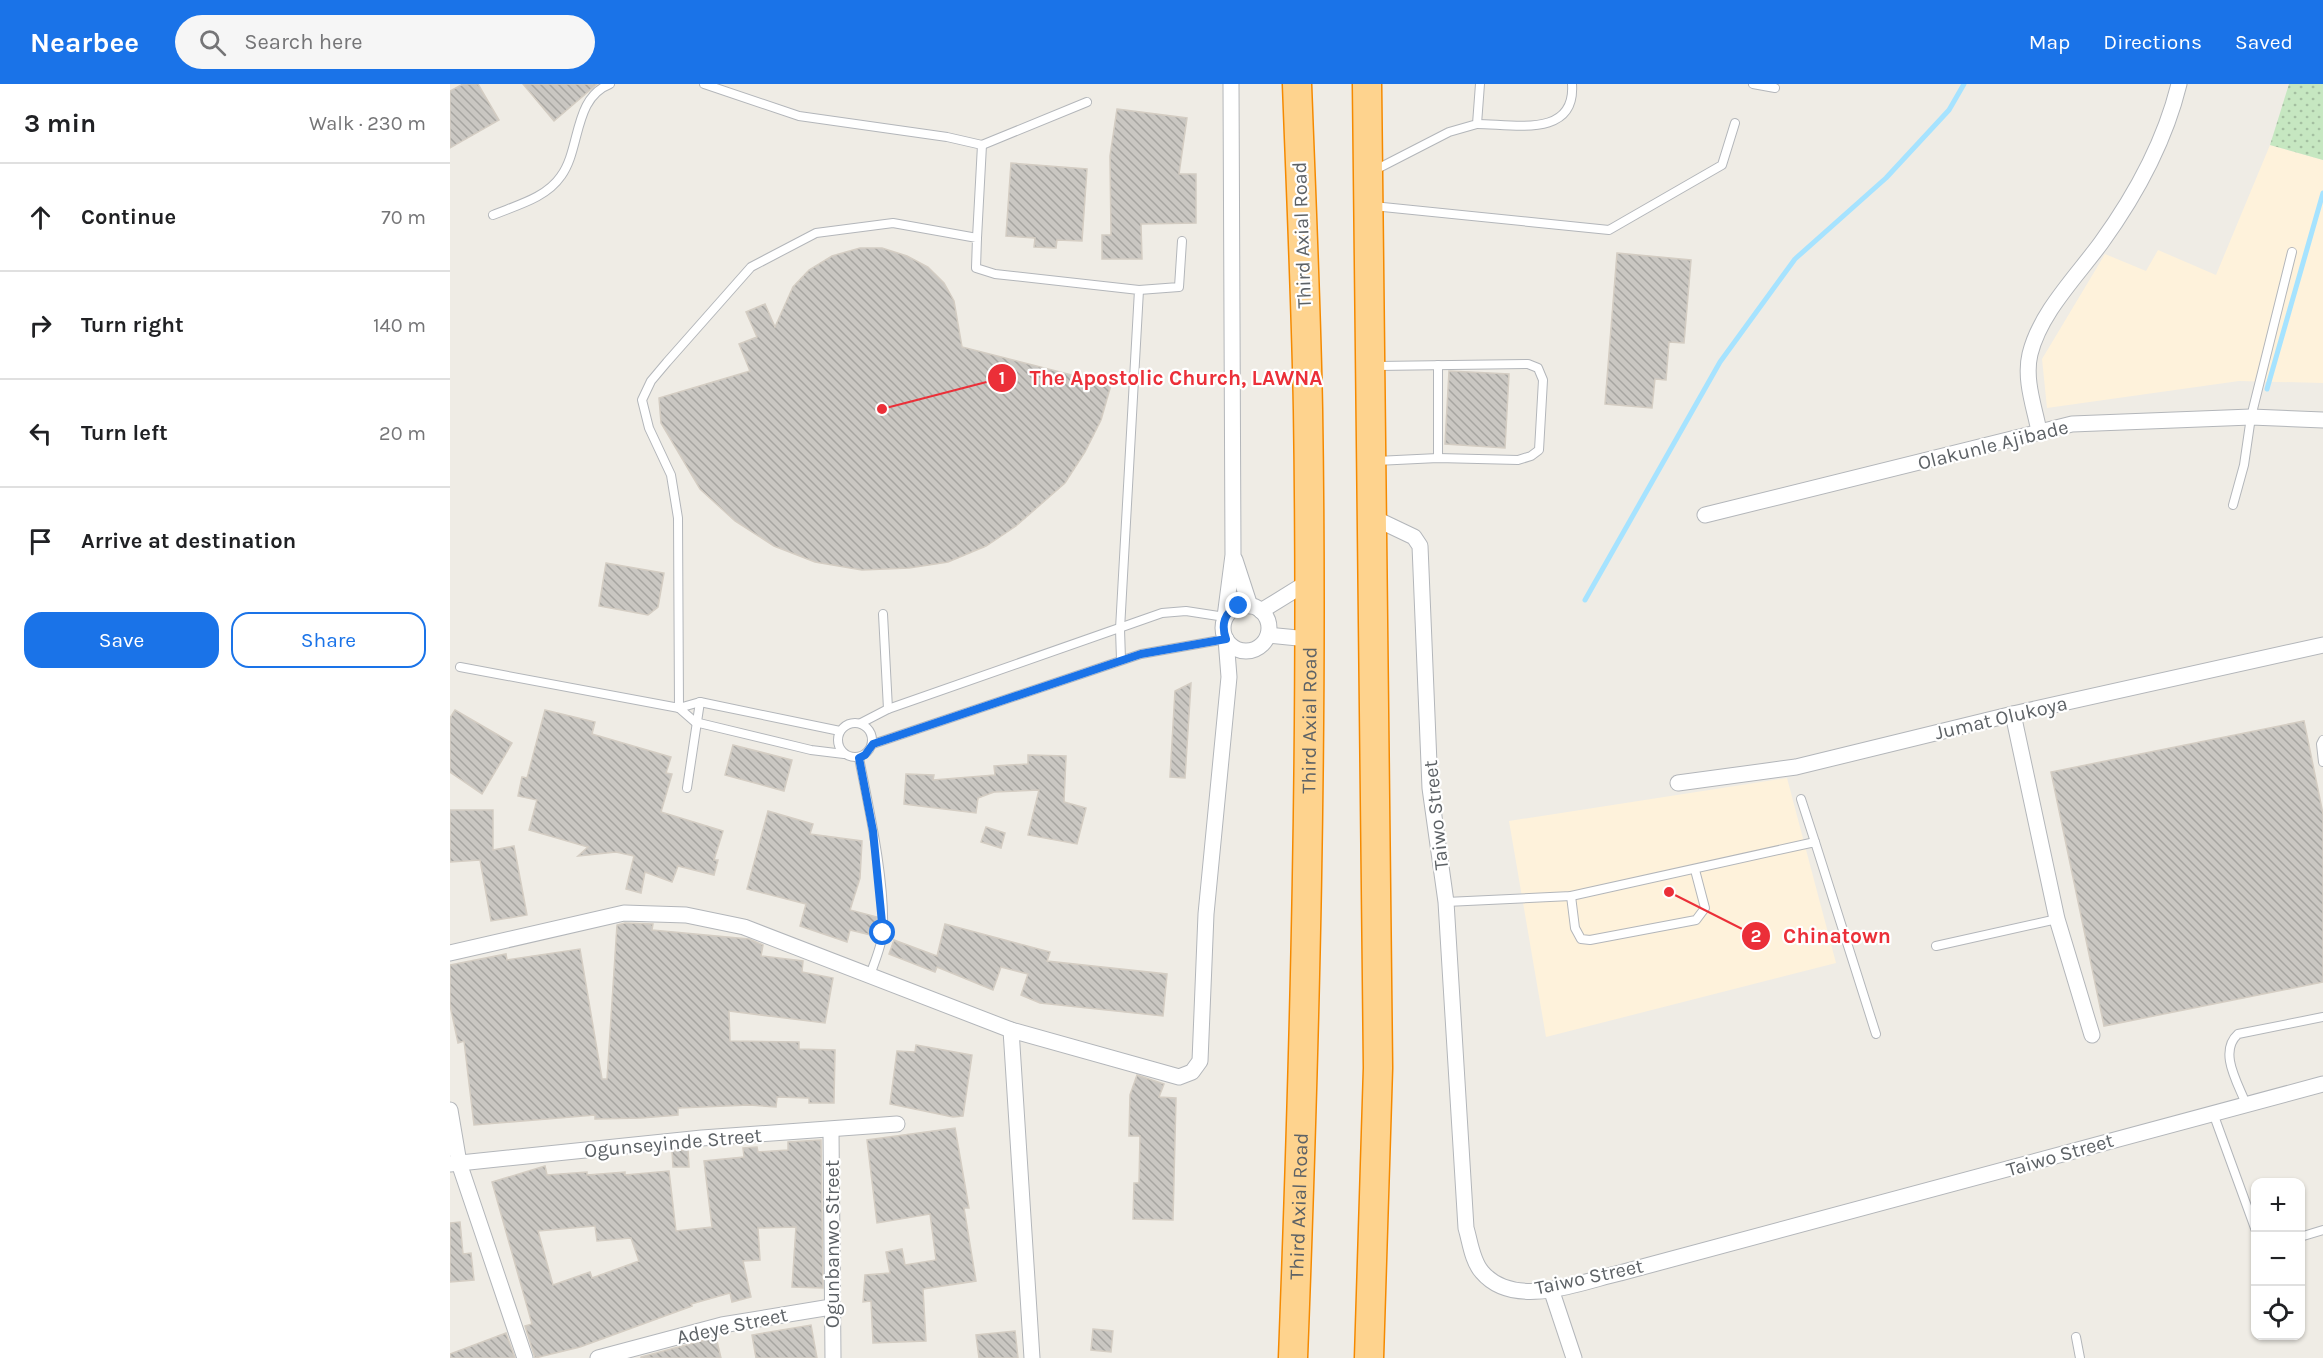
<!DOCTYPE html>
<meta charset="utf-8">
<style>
body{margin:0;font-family:Karla,sans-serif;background:#f6f6f6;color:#202124}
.controls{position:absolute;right:18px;bottom:18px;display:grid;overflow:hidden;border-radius:12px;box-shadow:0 2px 4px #0004}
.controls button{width:54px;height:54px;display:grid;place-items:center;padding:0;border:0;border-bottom:2px solid #e0e0e0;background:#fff;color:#202124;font:30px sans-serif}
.stop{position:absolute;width:18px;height:18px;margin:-14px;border:4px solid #1a73e8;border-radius:50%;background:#fff}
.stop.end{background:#1a73e8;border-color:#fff;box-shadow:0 2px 6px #0008}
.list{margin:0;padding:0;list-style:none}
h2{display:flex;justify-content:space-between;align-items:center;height:78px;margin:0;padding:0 24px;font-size:26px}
h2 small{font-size:20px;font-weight:400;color:#757577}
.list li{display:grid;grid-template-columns:39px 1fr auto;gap:18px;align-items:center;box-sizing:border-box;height:108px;padding:0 24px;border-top:2px solid #e0e0e0}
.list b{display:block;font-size:22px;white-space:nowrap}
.list em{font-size:20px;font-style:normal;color:#757577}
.actions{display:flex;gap:12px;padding:18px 24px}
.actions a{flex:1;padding:14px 0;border:2px solid #1a73e8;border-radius:18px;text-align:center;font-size:21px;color:#1a73e8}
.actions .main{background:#1a73e8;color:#fff}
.icon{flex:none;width:33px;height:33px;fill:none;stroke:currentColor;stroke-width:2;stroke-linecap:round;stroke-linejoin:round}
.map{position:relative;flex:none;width:1873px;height:1274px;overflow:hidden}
header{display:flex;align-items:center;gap:36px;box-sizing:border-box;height:84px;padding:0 30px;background:#1a73e8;color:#fff}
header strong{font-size:28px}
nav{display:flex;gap:33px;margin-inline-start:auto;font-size:21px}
.search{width:420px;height:54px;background:#f6f6f6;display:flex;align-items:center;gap:15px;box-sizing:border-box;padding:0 21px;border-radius:33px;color:#757577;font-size:22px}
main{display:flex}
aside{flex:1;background:#fff}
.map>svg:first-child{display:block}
.commercial{fill:#fef2db}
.grass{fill:url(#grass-dots)}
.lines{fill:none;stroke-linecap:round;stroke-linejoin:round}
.stream{stroke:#a6e3ff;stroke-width:5}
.building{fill:url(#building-back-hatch);stroke:#d4cdc3;stroke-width:1.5;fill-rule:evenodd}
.lane-casing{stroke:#b3b6ba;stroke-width:10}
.street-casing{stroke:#b3b6ba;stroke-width:17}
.highway-casing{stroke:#f58a00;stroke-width:31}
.lane{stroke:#fff;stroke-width:8}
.street{stroke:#fff;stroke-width:15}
.highway{stroke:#fed38e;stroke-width:28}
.route{stroke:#1a73e8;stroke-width:8}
.labels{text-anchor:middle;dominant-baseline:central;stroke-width:4.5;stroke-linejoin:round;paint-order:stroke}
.street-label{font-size:20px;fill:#5d6266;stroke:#fff}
.leader{fill:none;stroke:#eb2f38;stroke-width:2}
.callout-dot{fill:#eb2f38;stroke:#fff;stroke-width:2}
.mark-label{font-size:18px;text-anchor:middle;font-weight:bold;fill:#fff}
.callout-label{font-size:21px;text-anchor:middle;font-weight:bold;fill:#eb2f38;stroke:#fff;stroke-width:4.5;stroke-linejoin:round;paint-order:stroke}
</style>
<header>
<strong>Nearbee</strong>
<div class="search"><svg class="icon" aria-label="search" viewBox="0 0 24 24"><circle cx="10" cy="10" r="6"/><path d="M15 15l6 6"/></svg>Search here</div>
<nav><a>Map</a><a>Directions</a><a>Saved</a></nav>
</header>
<main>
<aside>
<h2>3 min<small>Walk · 230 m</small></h2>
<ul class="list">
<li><svg class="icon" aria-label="ahead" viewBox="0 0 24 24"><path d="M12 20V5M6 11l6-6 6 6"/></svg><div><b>Continue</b></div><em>70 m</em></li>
<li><svg class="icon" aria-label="right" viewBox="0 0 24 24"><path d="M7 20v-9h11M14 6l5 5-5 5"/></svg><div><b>Turn right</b></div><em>140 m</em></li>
<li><svg class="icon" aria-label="left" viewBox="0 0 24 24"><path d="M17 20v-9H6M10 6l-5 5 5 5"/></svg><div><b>Turn left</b></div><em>20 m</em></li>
<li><svg class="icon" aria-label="arrive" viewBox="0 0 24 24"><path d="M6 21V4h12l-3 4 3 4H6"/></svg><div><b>Arrive at destination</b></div></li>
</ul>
<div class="actions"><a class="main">Save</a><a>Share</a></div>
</aside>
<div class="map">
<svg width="1873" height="1274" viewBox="0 0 1873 1274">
<defs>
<pattern id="grass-dots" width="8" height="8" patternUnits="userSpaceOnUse" patternTransform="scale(1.5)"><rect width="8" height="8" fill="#c6e7c1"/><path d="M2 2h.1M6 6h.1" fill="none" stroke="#a4bfa1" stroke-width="1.8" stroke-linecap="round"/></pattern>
<pattern id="building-back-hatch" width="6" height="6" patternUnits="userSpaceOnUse" patternTransform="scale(1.5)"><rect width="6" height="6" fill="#cac7c2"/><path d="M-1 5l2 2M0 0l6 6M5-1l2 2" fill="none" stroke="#a7a5a1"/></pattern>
</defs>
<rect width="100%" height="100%" fill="#efece5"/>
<g class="commercial">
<path d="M1820 61 1873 76V299L1789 297 1597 324 1592 275 1655 170 1696 187 1708 166 1766 191Z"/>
<path d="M1337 694 1386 879 1096 953 1059 737Z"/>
</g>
<path class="grass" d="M1839 0H1873V76L1820 61Z"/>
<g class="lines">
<g class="stream">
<path d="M1817 305 1873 109"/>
<path d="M1135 516 1270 278 1345 175 1436 94 1499 26 1514 0"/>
</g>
</g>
<g class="building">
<path d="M13 0H28L49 36 0 64V7Z"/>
<path d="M73 0H147L104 37Z"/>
<path d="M667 25 737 34 729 90H746V139L691 140 692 175H652V151H661L660 72Z"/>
<path d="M561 79 637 85 632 157 607 156 606 164 584 163 585 154 556 152Z"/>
<path d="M410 164H432L457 172 478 183 494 199 504 217 512 263 661 301 651 336 635 368 615 399 566 442 536 462 498 478 459 484 412 486 365 478 324 462 285 437 250 405 211 339 209 314 300 287 289 260 307 253 296 228 315 220 325 243 343 203 359 186 382 172Z"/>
<path d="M1167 169 1241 176 1234 259 1219 258 1216 296 1205 295 1202 324 1155 320Z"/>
<path d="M999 287 1059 290 1055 364 995 360Z"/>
<path d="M156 479 214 489 208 523 198 531 149 522Z"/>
<path d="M741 599 735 694 720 693 725 607Z"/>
<path d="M5 626 62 659 32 710 0 688V634Z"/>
<path d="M95 626 145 638 142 650 221 673 216 689 222 690 211 728 273 747 264 776H268L264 791 228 782 222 798 195 788 191 809 176 805 184 772 166 768 128 772 138 763 79 746 87 716 68 712 72 693 77 694Z"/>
<path d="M1854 637 1873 730V898L1654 942 1601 688Z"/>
<path d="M283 661 342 676 334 707 275 691Z"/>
<path d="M578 671 616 672 614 718 636 724 627 760 578 751 589 706 544 708 528 714 526 729 454 720 456 690 484 691 483 696 545 691 544 682 578 680Z"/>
<path d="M0 726H43V766L64 762 77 831 41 837 30 776 0 778Z"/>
<path d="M318 727 363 740 360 750 412 757 410 794 400 826 427 833 425 852 400 846 397 858 350 842 356 820 297 805Z"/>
<path d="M536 743 555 749 551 764 531 758Z"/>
<path d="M175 839 203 840 202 846 299 855 313 861 311 872 353 877 352 888 383 894 375 939 279 927 280 957 349 958V965L385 966 384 1019H359V1014L327 1013 326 1023 299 1021 228 1024V1031L191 1034 145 1035V1031L24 1041 14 957 8 959 0 921V881L56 870 57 876 130 865 152 995H157L167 841Z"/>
<path d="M495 840 600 868 597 877 717 890 713 932 590 919 571 911 578 890 551 883 543 906 487 883 485 888 439 870 444 856 487 872Z"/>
<path d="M466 961 522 971 513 1032 503 1033 440 1020 447 967 465 968Z"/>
<path d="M687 991 714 1000 709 1013 726 1014 723 1136 683 1135 684 1099H689L690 1052H679L680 1011Z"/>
<path d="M505 1044 519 1124H514L526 1197 473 1205 476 1257 423 1259 421 1217 413 1218 415 1191 440 1189 436 1168 452 1165 455 1181 486 1176 480 1130 427 1139 417 1056Z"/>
<path d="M371 1056 373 1204 342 1203 346 1143 308 1144 310 1176 293 1177 301 1213 282 1218 280 1209 241 1220 242 1222 130 1263 85 1274 75 1242 82 1240 42 1098 95 1082 97 1091 137 1088V1091L175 1088V1091L219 1087 226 1147 262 1143 254 1077 294 1073 293 1064 307 1063 308 1068 338 1066V1058ZM145 1142 147 1157 181 1154 189 1177 142 1194 140 1188 103 1201 88 1147Z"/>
<path d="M238 1065 239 1083H223L222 1067Z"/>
<path d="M10 1138 13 1170 21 1169 24 1196 0 1198V1139Z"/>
<path d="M361 1241 367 1274H306L302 1251Z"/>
<path d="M643 1245 663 1247 661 1268 641 1266Z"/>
<path d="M565 1247 568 1274H529L526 1251Z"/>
<path d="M56 1249 65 1274H0V1270Z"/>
<path d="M266 1253 271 1274H191V1273Z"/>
</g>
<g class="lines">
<defs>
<g id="lane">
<path d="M254 0 349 32 497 53 532 61 527 154"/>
<path d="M1303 0 1325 4"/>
<path d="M1027 40C1062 40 1126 55 1122 0"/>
<path d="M532 61 637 18"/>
<path d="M925 86 999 48 1027 40 1030 0"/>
<path d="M923 122 1159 146 1272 81 1285 39"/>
<path d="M43 131C67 121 96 114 111 92 131 65 123 14 160 0"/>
<path d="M689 206 729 203 732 157"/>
<path d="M988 281V374"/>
<path d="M926 377 988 374 1068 376 1081 372 1089 366 1093 296 1088 284 1078 280 927 282"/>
<path d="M1783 421 1794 381 1801 333 1842 168"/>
<path d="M433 530 438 625"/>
<path d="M10 583 229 624 250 618 390 647"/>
<path d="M229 624 228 434 221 391 199 344 192 316 201 297 217 278 301 183 366 149 443 139 527 154 526 184 545 190 689 206 670 545 671 576"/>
<path d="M229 624 245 638 361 666 394 670"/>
<circle cx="405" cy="656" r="17"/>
<path d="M411 639 438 625 712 529 736 527 775 533"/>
<path d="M1873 656 1871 660 1873 678"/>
<path d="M423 660 691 570 776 555"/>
<path d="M409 674C419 725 435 795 433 847 432 861 425 877 420 891"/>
<path d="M237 704 250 618"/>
<path d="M1351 715 1365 758"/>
<path d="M1121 812 1125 844 1131 855 1140 856 1246 836 1255 824 1245 786"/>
<path d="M996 818 1121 812 1365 758 1426 950"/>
<path d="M1486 862 1607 835"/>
<path d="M1796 1020C1788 999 1768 968 1788 950L1873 933"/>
<path d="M1763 1029 1806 1147"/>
<path d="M1850 1153 1873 1146"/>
<path d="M1626 1253 1630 1274"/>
</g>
<g id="street">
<path d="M1589 347C1584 322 1574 295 1580 270 1590 229 1626 193 1651 159 1685 112 1715 57 1729 0"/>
<path d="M1255 431 1622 340 1801 333 1873 336"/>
<path d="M922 433 964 453 970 462 980 704 996 818 1016 1144C1020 1157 1022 1177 1032 1188 1064 1226 1130 1198 1170 1189L1873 1000"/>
<path d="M785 476 800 522"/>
<circle cx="796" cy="544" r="23"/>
<path d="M811 527 858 498"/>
<path d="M775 533 783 471 781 0"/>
<path d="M818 551 858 555"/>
<path d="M1563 630 1607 835 1642 951"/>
<path d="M1228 699 1346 683 1563 630 1873 561"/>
<path d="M0 869 174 829 236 831 294 843 561 946 729 993 742 988 750 977 756 830 779 593 776 555"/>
<path d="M561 946 582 1274"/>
<path d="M0 1026 9 1079 75 1274"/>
<path d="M381 1047 383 1274"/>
<path d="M0 1080 252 1054 447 1040"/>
<path d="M1101 1205 1124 1274"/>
<path d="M148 1274 272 1241 381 1223"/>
</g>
<g id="highway">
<path d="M917 0 928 984 919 1274"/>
<path id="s1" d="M843 1274C855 959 863 642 858 326 856 218 851 109 847 0"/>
</g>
</defs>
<use href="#lane" class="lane-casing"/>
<use href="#street" class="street-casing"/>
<use href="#highway" class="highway-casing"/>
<use href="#lane" class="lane"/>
<use href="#street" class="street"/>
<use href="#highway" class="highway"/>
</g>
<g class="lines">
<path class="route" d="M433 849 423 747 409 674 415 671 423 660 691 570 776 555C771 541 774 528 789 522"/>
</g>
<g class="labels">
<g class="street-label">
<text transform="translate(852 151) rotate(-92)">Third Axial Road</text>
<text transform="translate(1543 361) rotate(-14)">Olakunle Ajibade</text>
<text transform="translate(1551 634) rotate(-13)">Jumat Olukoya</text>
<text stroke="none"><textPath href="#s1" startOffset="638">Third Axial Road</textPath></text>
<text transform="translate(986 731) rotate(-96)">Taiwo Street</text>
<text transform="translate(223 1059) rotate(-5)">Ogunseyinde Street</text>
<text transform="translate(1610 1071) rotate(-16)">Taiwo Street</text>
<text stroke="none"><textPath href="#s1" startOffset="152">Third Axial Road</textPath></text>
<text transform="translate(382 1160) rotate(-90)">Ogunbanwo Street</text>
<text transform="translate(1139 1193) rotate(-12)">Taiwo Street</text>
<text transform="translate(282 1242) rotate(-12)">Adeye Street</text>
</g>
</g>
<path class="leader" d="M432 325L552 294M1219 808L1306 852"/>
<g class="callout-dot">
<circle cx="432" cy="325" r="6"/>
<circle cx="1219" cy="808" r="6"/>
<circle cx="552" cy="294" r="15"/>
<circle cx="1306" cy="852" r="15"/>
</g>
<g class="mark-label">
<text x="552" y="300">1</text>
<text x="1306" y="858">2</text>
</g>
<g class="callout-label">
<text x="726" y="301">The Apostolic Church, LAWNA</text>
<text x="1387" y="859">Chinatown</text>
</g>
</svg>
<div class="controls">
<button>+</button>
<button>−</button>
<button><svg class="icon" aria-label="locate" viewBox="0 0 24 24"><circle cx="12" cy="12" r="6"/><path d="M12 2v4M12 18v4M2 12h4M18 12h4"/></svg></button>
</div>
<div class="stop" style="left:433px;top:849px"></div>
<div class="stop end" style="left:789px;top:522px"></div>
</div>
</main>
